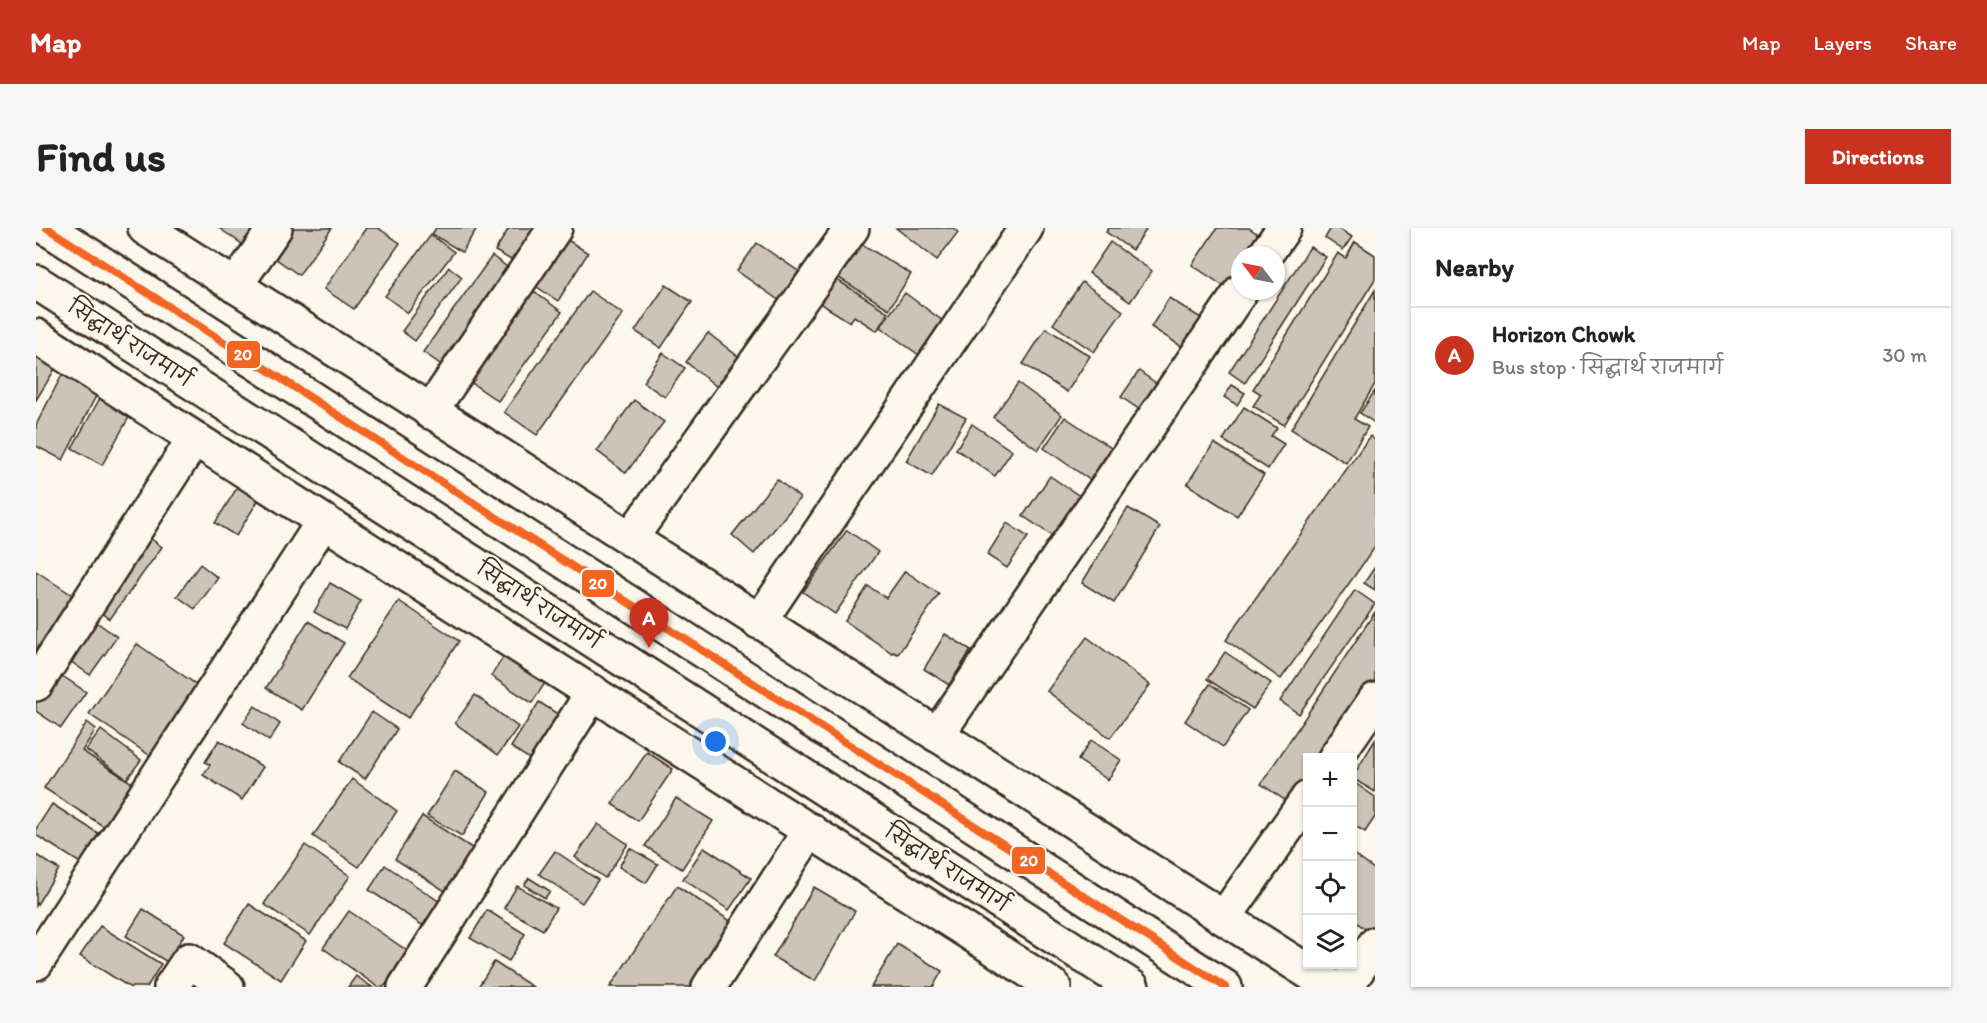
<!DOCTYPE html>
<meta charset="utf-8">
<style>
body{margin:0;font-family:Itim,"Playpen Sans Deva",sans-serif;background:#f6f6f6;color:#222}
.controls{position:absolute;right:18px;bottom:18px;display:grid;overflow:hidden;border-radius:0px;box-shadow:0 2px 4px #0004}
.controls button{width:54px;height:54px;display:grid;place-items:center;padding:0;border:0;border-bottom:2px solid #e0e0e0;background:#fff;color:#222;font:30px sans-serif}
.compass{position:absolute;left:1195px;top:18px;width:54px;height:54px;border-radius:50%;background:#fff;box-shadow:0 2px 4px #0004;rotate:302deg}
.you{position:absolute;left:680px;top:514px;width:21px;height:21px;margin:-15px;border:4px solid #fff;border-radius:50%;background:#1a73e8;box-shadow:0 0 0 9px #1a73e833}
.badge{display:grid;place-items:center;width:39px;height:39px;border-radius:50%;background:#c8321e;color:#fff;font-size:20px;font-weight:700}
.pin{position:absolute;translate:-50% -50px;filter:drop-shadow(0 2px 3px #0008)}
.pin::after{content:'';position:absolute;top:32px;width:21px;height:18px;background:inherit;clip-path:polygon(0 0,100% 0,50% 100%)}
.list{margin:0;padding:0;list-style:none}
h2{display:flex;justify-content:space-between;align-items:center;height:78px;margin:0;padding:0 24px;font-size:26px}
h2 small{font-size:20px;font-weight:400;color:#767676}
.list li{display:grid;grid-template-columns:39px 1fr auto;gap:18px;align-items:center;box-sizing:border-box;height:96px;padding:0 24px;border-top:2px solid #e0e0e0}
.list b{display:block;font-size:22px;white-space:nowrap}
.list p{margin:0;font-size:20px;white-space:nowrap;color:#767676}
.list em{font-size:20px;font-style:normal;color:#767676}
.icon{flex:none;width:33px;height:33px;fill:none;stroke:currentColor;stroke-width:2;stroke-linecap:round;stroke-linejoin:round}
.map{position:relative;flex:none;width:1339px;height:759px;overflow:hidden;border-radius:0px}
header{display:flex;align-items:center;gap:36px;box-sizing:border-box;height:84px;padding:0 30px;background:#c8321e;color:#fff}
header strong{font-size:28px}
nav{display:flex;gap:33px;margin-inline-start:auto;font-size:21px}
.intro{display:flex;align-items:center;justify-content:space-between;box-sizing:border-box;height:144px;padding:0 36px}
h1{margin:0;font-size:42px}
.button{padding:15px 27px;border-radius:0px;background:#c8321e;color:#fff;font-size:21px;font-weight:700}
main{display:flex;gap:36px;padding:0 36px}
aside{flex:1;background:#fff;border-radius:0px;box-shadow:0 2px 4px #0004}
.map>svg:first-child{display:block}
.building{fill:#ccc4b9;stroke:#3b2a1e;stroke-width:1.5}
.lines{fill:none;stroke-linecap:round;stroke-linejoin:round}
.minor-casing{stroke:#3b2a1e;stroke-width:38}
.highway-casing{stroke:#3b2a1e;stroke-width:38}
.minor{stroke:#fbf7ec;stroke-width:33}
.highway{stroke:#fbf7ec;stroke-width:33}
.bus-1-casing{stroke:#fbf7ec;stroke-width:12}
.bus-1{stroke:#f26522;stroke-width:8}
.labels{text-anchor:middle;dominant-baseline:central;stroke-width:4.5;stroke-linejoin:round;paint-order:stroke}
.street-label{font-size:20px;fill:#3b2a1e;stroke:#fbf7ec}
.line-badge{stroke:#fbf7ec;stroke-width:2}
.badge-label{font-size:16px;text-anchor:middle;font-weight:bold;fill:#fff}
</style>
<header>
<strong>Map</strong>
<nav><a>Map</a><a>Layers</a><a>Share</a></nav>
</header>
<div class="intro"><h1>Find us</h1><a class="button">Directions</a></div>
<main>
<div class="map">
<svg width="1339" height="759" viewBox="0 0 1339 759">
<rect width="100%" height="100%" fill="#fbf7ec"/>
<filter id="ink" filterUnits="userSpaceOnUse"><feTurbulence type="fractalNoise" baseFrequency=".0167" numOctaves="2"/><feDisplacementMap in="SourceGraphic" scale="12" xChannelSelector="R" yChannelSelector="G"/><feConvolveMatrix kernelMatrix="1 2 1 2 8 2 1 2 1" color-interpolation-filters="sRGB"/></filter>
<g filter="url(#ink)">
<g class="building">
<path d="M183 0H218L206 16Z"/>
<path d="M255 0H296L263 47 236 28Z"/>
<path d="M330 0H342L364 15 318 81 288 61Z"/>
<path d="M400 0H441L426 24 396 6Z"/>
<path d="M473 0H511L488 39 459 23Z"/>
<path d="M860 0H917L922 4 901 32Z"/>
<path d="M1073 0H1108L1110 2 1096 22 1070 4Z"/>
<path d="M1181 0H1213L1232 13 1223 27H1204V55L1198 65 1156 37Z"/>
<path d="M1295 0H1302L1316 9 1307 22 1289 10Z"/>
<path d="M395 7 418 24 372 85 349 68Z"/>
<path d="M527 9 552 25 522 73 498 57Z"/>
<path d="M1074 14 1116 43 1094 74 1053 45Z"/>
<path d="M1319 14 1339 27V51L1248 197 1217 178 1225 166 1217 161 1302 25 1310 30Z"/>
<path d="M721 15 771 49 751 78 701 43Z"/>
<path d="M824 15 875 46 853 81 803 50Z"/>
<path d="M1274 19 1290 29 1209 155 1193 144Z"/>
<path d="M456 28 478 44 410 140 387 124Z"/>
<path d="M413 39 426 49 379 113 366 103Z"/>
<path d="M798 50 852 84 841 103 818 88 814 94 782 74Z"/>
<path d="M1046 54 1087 83 1058 124 1017 96Z"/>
<path d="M630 57 656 74 625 120 599 103Z"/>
<path d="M494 61 526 84 462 173 430 151Z"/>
<path d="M1339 62V156L1318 191 1332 199 1310 235 1255 201Z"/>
<path d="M554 63 587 86 501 207 468 184Z"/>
<path d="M869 65 915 99 890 132 844 99Z"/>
<path d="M1133 70 1173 95 1154 124 1115 99Z"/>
<path d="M1010 100 1054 128 1031 164 987 136Z"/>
<path d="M672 105 713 137 690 166 650 134Z"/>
<path d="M627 125 649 140 629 169 607 154Z"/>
<path d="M0 130 19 141 0 172Z"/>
<path d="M1103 143 1131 163 1113 188 1085 169Z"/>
<path d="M27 145 62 164 27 232 0 218V197Z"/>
<path d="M982 155 1026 187 1002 222 957 189Z"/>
<path d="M1196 157 1209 165 1201 177 1188 169Z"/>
<path d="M1339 163V195L1324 185Z"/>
<path d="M67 165 97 182 66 237 36 220Z"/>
<path d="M598 172 628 194 590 245 561 223Z"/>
<path d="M903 176 930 190 896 248 870 233Z"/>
<path d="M1208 179 1241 200 1235 208 1248 216 1232 241 1187 212Z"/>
<path d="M1029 189 1075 220 1054 252 1008 220Z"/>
<path d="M936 196 976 223 959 248 920 221Z"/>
<path d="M1334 208 1339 212V319L1245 451 1190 412Z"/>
<path d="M1178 215 1228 247 1201 288 1151 256Z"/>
<path d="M1014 248 1051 273 1024 313 987 288Z"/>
<path d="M741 251 764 270 718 326 696 307Z"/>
<path d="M204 255 225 268 200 308 179 295Z"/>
<path d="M1092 280 1124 299 1078 375 1046 355Z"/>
<path d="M971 295 992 309 971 340 951 327Z"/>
<path d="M811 302 842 324 799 386 767 364Z"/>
<path d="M110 307 126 319 74 391 57 378Z"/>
<path d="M164 336 182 350 159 381 141 368Z"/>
<path d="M1339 339V362L1328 355Z"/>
<path d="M0 343 39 369 0 428Z"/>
<path d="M869 343 903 366 862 426 857 424 856 425 809 393 832 358 850 370Z"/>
<path d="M294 355 325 373 309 401 278 384Z"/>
<path d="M1319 362 1339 376 1263 486 1244 473Z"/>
<path d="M363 373 423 413 372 490 311 450Z"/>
<path d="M1339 384V459L1292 530H1272V560L1259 579 1225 556Z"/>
<path d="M55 390 81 409 54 447 27 428Z"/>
<path d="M272 393 308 415 266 482 230 460Z"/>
<path d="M909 406 935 422 913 457 888 441Z"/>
<path d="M1051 409 1114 457 1074 510 1011 463Z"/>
<path d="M101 416 164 459 116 529 53 486Z"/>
<path d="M1189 424 1235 455 1217 481 1171 451Z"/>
<path d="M468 428 509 455 496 475 455 448Z"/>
<path d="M19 443 50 464 25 500 0 483V471Z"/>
<path d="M1174 456 1212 482 1187 519 1149 493Z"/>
<path d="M439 467 482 499 462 527 419 495Z"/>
<path d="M503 474 534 494 506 539 475 519Z"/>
<path d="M219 478 244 496 233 513 207 495Z"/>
<path d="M336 484 361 501 329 551 303 534Z"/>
<path d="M51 494 60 501 46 523 101 558 73 602 8 560Z"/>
<path d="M65 502 105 532 91 551 50 522Z"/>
<path d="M183 512 227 539 206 572 167 547 174 537 169 534Z"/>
<path d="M1055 512 1085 532 1072 552 1042 532Z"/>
<path d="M1339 512V564L1316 550Z"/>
<path d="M611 524 637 541 602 593 576 576Z"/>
<path d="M419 543 453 564 426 608 391 588Z"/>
<path d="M316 551 361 583 323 639 277 608Z"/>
<path d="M1316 553 1339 569V589L1329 604 1316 596Z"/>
<path d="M640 570 677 593 646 641 609 618Z"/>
<path d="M16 576 68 609 49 638 0 607V601Z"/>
<path d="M386 588 447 627 420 670 359 631Z"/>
<path d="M562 596 592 616 569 650 539 629Z"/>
<path d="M269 617 314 648 274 707 228 676Z"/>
<path d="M668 619 715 650 693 682 647 651Z"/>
<path d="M594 620 622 636 610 655 583 639Z"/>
<path d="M519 623 562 652 546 675 503 646Z"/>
<path d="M1316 625 1339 642V701L1335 705 1316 691Z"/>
<path d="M0 627 23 641 0 678Z"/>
<path d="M349 637 407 676 392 701 333 662Z"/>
<path d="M493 650 514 663 509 670 488 657Z"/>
<path d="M481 658 520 680 507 702 468 680Z"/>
<path d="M641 658 699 696 657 759H574Z"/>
<path d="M778 659 819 683 779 753 737 729Z"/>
<path d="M213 676 270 713 245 752 188 715Z"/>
<path d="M107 681 148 707 131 734 90 708Z"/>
<path d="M451 682 489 706 473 733 434 710Z"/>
<path d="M313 683 373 724 348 759H342L287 720Z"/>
<path d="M64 698 125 736 111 759H93L44 728Z"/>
<path d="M861 716 906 743 897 759H835Z"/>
<path d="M458 734 497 759H442Z"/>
<path d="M320 748 336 759H312Z"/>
</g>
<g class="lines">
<defs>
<g id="minor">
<path d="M109 0 1296 759"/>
<path d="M1229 27 1248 0"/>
<path d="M199 58 239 0"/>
<path d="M0 108C338 328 679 541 1018 759"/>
<path d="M394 184 519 0"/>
<path d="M594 311 816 0"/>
<path d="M723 394 990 0"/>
<path d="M0 456 158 211"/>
<path d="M901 507 1205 63"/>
<path d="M1299 530 1339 472"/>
<path d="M1188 690 1272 570"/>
<path d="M0 735 287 294"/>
<path d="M135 759 153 732 191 759"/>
<path d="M369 759 557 464"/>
<path d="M673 759 774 602"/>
<path d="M1310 759 1339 716"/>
</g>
<g id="highway">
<path d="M11 0 1189 759"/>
<path d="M0 54 1096 759"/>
</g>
</defs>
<use href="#minor" class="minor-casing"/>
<use href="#highway" class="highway-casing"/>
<use href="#minor" class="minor"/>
<use href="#highway" class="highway"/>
<defs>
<path id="bus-1" d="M11 0 1189 759"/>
</defs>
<use href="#bus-1" class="bus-1-casing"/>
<use href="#bus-1" class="bus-1"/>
</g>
</g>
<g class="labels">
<g class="street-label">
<text transform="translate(94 115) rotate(33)">सिद्धार्थ राजमार्ग</text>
<text transform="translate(503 377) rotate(33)">सिद्धार्थ राजमार्ग</text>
<text transform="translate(911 640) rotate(33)">सिद्धार्थ राजमार्ग</text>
</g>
</g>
<g class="line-badge">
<rect x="190" y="112" width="35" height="29" rx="6" fill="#f26522"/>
<rect x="545" y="341" width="34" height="29" rx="6" fill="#f26522"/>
<rect x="975" y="618" width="35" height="29" rx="6" fill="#f26522"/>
</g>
<g class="badge-label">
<text x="207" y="132">20</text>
<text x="562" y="361">20</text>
<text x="993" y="638">20</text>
</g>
</svg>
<div class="controls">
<button>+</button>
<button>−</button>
<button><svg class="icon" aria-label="locate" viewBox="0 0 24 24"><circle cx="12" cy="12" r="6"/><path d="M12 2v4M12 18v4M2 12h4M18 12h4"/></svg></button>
<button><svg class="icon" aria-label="layers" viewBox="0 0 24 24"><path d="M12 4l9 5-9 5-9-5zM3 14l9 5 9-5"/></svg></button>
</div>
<svg class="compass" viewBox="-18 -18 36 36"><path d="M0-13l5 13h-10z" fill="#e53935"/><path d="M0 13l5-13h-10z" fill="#767676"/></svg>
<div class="you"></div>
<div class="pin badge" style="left:613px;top:420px">A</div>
</div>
<aside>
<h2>Nearby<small></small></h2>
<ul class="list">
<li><span class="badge">A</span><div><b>Horizon Chowk</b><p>Bus stop · सिद्धार्थ राजमार्ग</p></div><em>30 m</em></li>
</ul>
</aside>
</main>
